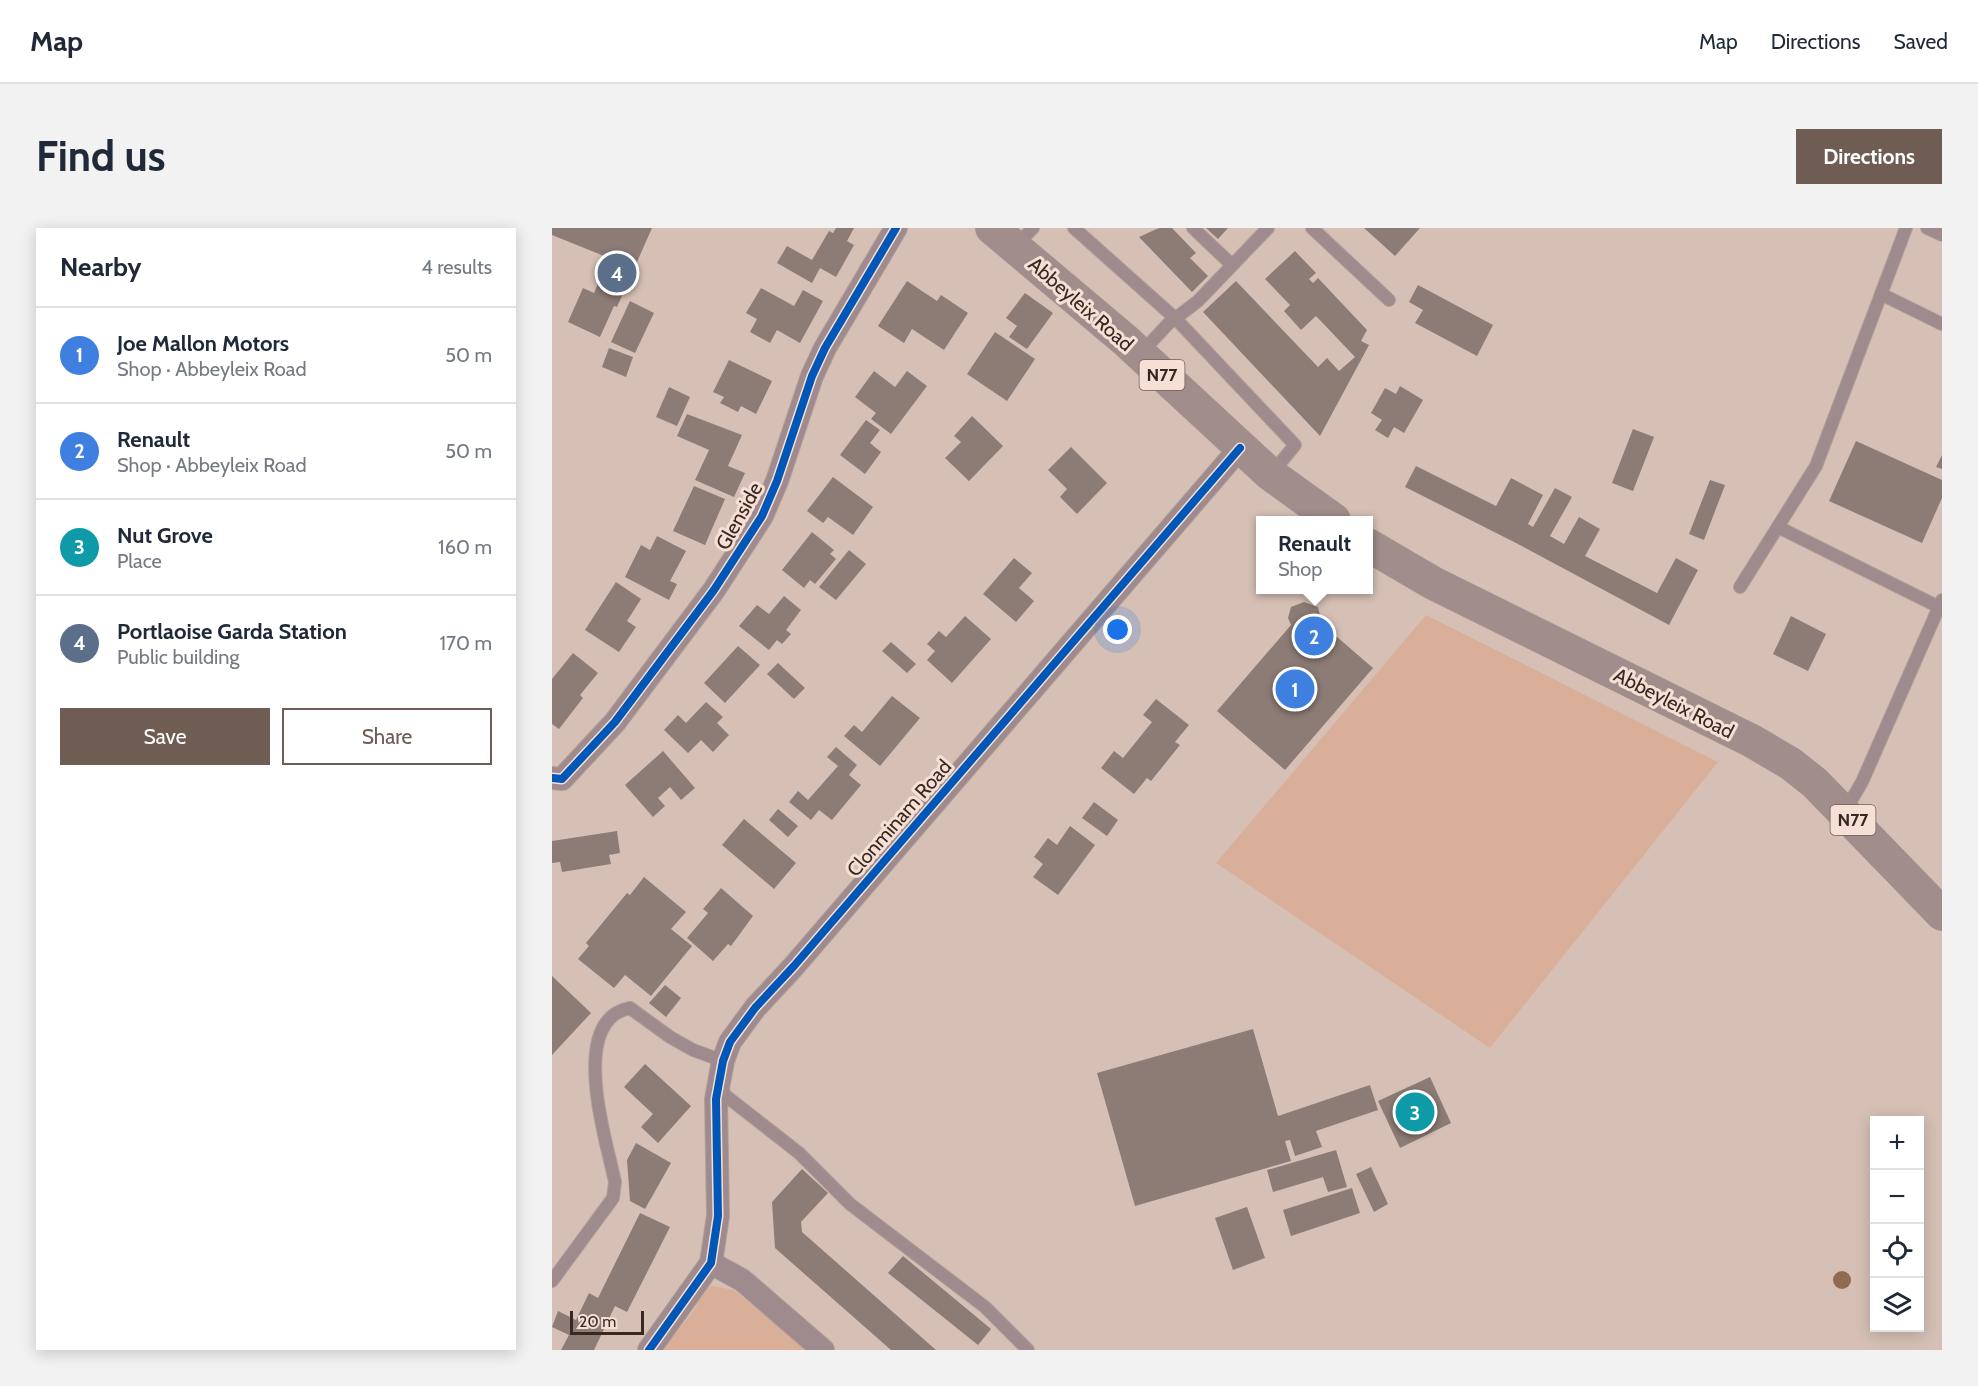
<!DOCTYPE html>
<meta charset="utf-8">
<style>
body{margin:0;font-family:Cabin,sans-serif;background:#f2f2f3;color:#1f2937}
.controls{position:absolute;right:18px;bottom:18px;display:grid;overflow:hidden;border-radius:0px;box-shadow:0 3px 15px #0003}
.controls button{width:54px;height:54px;display:grid;place-items:center;padding:0;border:0;border-bottom:2px solid #e0e1e3;background:#fff;color:#1f2937;font:30px sans-serif}
.scale{position:absolute;left:18px;bottom:15px;width:74px;box-sizing:border-box;padding-left:6px;border:3px solid #382820;border-top:0;font-size:16px;line-height:21px;white-space:nowrap;color:#382820;-webkit-text-stroke:4px #f6e0d6;paint-order:stroke}
.you{position:absolute;left:566px;top:402px;width:21px;height:21px;margin:-15px;border:4px solid #fff;border-radius:50%;background:#1a73e8;box-shadow:0 0 0 9px #1a73e833}
.badge{display:grid;place-items:center;width:39px;height:39px;border-radius:50%;background:#6f5d54;color:#fff;font-size:20px;font-weight:700}
.pin{position:absolute;translate:-50% -50%;border:3px solid #fff;box-shadow:0 2px 6px #0006}
.popup{position:absolute;left:704px;top:288px;width:117px;height:78px;box-sizing:border-box;display:grid;place-content:center;border-radius:0px;background:#fff;filter:drop-shadow(0 2px 4px #0005);font-size:20px;white-space:nowrap;color:#747a83}
.popup b{font-size:22px;color:#1f2937}
.popup::after{content:'';position:absolute;left:50%;top:100%;margin-left:-12px;border:12px solid transparent;border-top-color:#fff}
.list{margin:0;padding:0;list-style:none}
h2{display:flex;justify-content:space-between;align-items:center;height:78px;margin:0;padding:0 24px;font-size:26px}
h2 small{font-size:20px;font-weight:400;color:#747a83}
.list li{display:grid;grid-template-columns:39px 1fr auto;gap:18px;align-items:center;box-sizing:border-box;height:96px;padding:0 24px;border-top:2px solid #e0e1e3}
.list b{display:block;font-size:22px;white-space:nowrap}
.list p{margin:0;font-size:20px;white-space:nowrap;color:#747a83}
.list em{font-size:20px;font-style:normal;color:#747a83}
.actions{display:flex;gap:12px;padding:18px 24px}
.actions a{flex:1;padding:14px 0;border:2px solid #6f5d54;border-radius:0px;text-align:center;font-size:21px;color:#6f5d54}
.actions .main{background:#6f5d54;color:#fff}
.icon{flex:none;width:33px;height:33px;fill:none;stroke:currentColor;stroke-width:2;stroke-linecap:round;stroke-linejoin:round}
.map{position:relative;flex:none;width:1390px;height:1122px;overflow:hidden;border-radius:0px}
header{display:flex;align-items:center;gap:36px;box-sizing:border-box;height:84px;padding:0 30px;background:#fff;border-bottom:2px solid #e0e1e3}
header strong{font-size:28px}
nav{display:flex;gap:33px;margin-inline-start:auto;font-size:21px}
.intro{display:flex;align-items:center;justify-content:space-between;box-sizing:border-box;height:144px;padding:0 36px}
h1{margin:0;font-size:42px}
.button{padding:15px 27px;border-radius:0px;background:#6f5d54;color:#fff;font-size:21px;font-weight:700}
main{display:flex;gap:36px;padding:0 36px}
aside{flex:1;background:#fff;border-radius:0px;box-shadow:0 3px 15px #0003}
.map>svg:first-child{display:block}
.green{fill:#daaf9a}
.building{fill:#8d7c76}
.lines{fill:none;stroke-linecap:round;stroke-linejoin:round}
.lane-casing{stroke:#b19f97;stroke-width:14}
.street-casing{stroke:#b19f97;stroke-width:24}
.primary-casing{stroke:#b19f97;stroke-width:34}
.lane{stroke:#9f8b8d;stroke-width:12}
.street{stroke:#9f8b8d;stroke-width:22}
.primary{stroke:#a18d8b;stroke-width:33}
.cycleway-casing{stroke:#f6e0d6;stroke-width:11}
.cycleway{stroke:#0057b8;stroke-width:8}
.tree{fill:#926a51}
.labels{text-anchor:middle;dominant-baseline:central;stroke-width:6;stroke-linejoin:round;paint-order:stroke}
.shield{fill:#f6e0d6;stroke:#715f57;stroke-width:1.5}
.shield-label{font-size:18px;font-weight:bold;fill:#382820}
.street-label{font-size:20px;fill:#382820;stroke:#f6e0d6}
</style>
<header>
<strong>Map</strong>
<nav><a>Map</a><a>Directions</a><a>Saved</a></nav>
</header>
<div class="intro"><h1>Find us</h1><a class="button">Directions</a></div>
<main>
<aside>
<h2>Nearby<small>4 results</small></h2>
<ul class="list">
<li><span class="badge" style="background:#3f7fe0">1</span><div><b>Joe Mallon Motors</b><p>Shop · Abbeyleix Road</p></div><em>50 m</em></li>
<li><span class="badge" style="background:#3f7fe0">2</span><div><b>Renault</b><p>Shop · Abbeyleix Road</p></div><em>50 m</em></li>
<li><span class="badge" style="background:#0f9aa8">3</span><div><b>Nut Grove</b><p>Place</p></div><em>160 m</em></li>
<li><span class="badge" style="background:#5c6f8a">4</span><div><b>Portlaoise Garda Station</b><p>Public building</p></div><em>170 m</em></li>
</ul>
<div class="actions"><a class="main">Save</a><a>Share</a></div>
</aside>
<div class="map">
<svg width="1390" height="1122" viewBox="0 0 1390 1122">
<rect width="100%" height="100%" fill="#d6c0b5"/>
<g class="green">
<path d="M874 387 1166 534 938 820 664 635Z"/>
<path d="M161 1058 182 1062 254 1122H111L143 1081 153 1060Z"/>
</g>
<g class="building">
<path d="M0 0H100L65 79 62 78 48 109 16 94 31 60 42 65 57 30 0 7Z"/>
<path d="M284 0H302L295 13 302 17 284 49 268 40 260 55 225 35 235 18 260 32 277 3 281 5Z"/>
<path d="M607 0H620L644 25 638 30 656 48 640 64 587 9Z"/>
<path d="M654 0H676L666 11Z"/>
<path d="M812 0H868L843 28Z"/>
<path d="M743 23 764 45 757 51 761 55 766 50 815 102 809 113 817 117 768 208 651 84 684 53 766 139 775 130 787 143 803 129 764 88 749 102 732 83 738 77 713 51Z"/>
<path d="M355 53 385 73 389 67 416 85 392 122 360 101 352 115 326 98Z"/>
<path d="M866 57 941 97 925 128 863 95 871 82 857 74Z"/>
<path d="M209 60 242 78 251 62 271 73 248 115 225 102 218 115 198 104 205 91 194 85Z"/>
<path d="M473 65 501 85 475 121 457 109 465 98 454 90Z"/>
<path d="M78 73 102 85 83 125 59 114Z"/>
<path d="M443 104 483 131 455 173 415 146Z"/>
<path d="M57 120 81 129 74 149 50 139Z"/>
<path d="M177 132 220 153 204 186 189 178 186 184 168 175 172 169 161 164Z"/>
<path d="M322 143 343 159 355 143 375 158 339 206 319 191 324 185 303 169Z"/>
<path d="M848 158 871 172 852 205 842 199 836 210 823 202 830 192 819 185 833 160 844 166Z"/>
<path d="M117 159 138 169 125 198 104 189Z"/>
<path d="M135 186 190 207 176 238 193 245 182 269 143 252 157 222 125 208Z"/>
<path d="M420 188 451 218 417 253 393 230 409 214 402 208Z"/>
<path d="M314 192 328 202 318 215 329 224 313 246 288 227Z"/>
<path d="M1081 201 1102 209 1081 263 1060 255Z"/>
<path d="M1304 213 1390 252V270L1370 315 1277 273Z"/>
<path d="M519 219 555 255 525 286 508 269 515 261 496 242Z"/>
<path d="M1390 227V241L1384 239Z"/>
<path d="M864 238 944 278 959 250 991 267 976 296 981 299 1003 260 1020 269 998 308 1012 316 1027 289 1048 301 1033 328 1105 365 1124 330 1146 342 1117 397 966 316 853 259Z"/>
<path d="M281 249 321 279 301 307 276 289 271 295 255 283Z"/>
<path d="M1158 252 1173 257 1152 312 1137 306Z"/>
<path d="M142 258 173 271 153 317 121 303Z"/>
<path d="M260 304 282 322 278 326 284 331 263 356 258 352 252 360 230 342Z"/>
<path d="M105 308 134 323 118 353 125 356 117 372 73 349 89 317 98 322Z"/>
<path d="M297 322 314 336 284 372 267 359Z"/>
<path d="M462 330 480 345 467 360 482 373 464 394 431 366Z"/>
<path d="M64 354 89 371 75 393 84 399 67 424 33 402Z"/>
<path d="M232 368 249 382 234 402 239 406 230 416 225 412 217 422 187 398 205 377 217 386Z"/>
<path d="M752 374 766 379 770 396 821 440 733 542 665 483 739 397 736 390 739 379Z"/>
<path d="M413 388 439 411 400 455 375 432 383 423 375 416 387 403 394 409Z"/>
<path d="M1239 388 1274 406 1256 443 1221 426Z"/>
<path d="M339 414 364 436 355 445 330 423Z"/>
<path d="M186 418 208 437 173 475 152 455Z"/>
<path d="M21 425 46 445 28 467 31 470 7 501 0 496V451Z"/>
<path d="M226 435 253 460 242 471 215 446Z"/>
<path d="M340 468 368 490 328 538 292 508 302 497 310 504Z"/>
<path d="M604 471 637 497 623 514 628 517 599 553 595 550 582 566 549 540 562 523 571 530 600 494 591 487Z"/>
<path d="M154 474 171 489 165 495 177 507 161 524 149 512 136 525 112 502 126 487 134 495Z"/>
<path d="M284 519 305 537 297 547 309 557 280 592 267 582 259 592 237 574 246 563 256 572 286 538 275 529Z"/>
<path d="M111 523 143 560 129 572 118 559 106 570 113 578 101 589 73 557Z"/>
<path d="M542 574 566 592 555 608 530 590Z"/>
<path d="M226 581 246 598 236 609 217 592Z"/>
<path d="M192 591 244 635 222 661 170 617Z"/>
<path d="M518 598 543 617 506 667 481 649 491 636 482 629 496 610 505 617Z"/>
<path d="M65 603 68 625 57 627 59 636 10 644 8 634 0 635V613Z"/>
<path d="M92 649 134 684 119 701 140 718 99 768 73 747 62 760 26 731 37 718 34 715 75 665 78 667Z"/>
<path d="M169 660 201 688 179 718 176 716 161 733 135 710 156 685 151 681Z"/>
<path d="M0 748 39 785 0 827Z"/>
<path d="M113 757 129 770 114 789 97 775Z"/>
<path d="M701 801 726 888 818 857 826 882 764 903 770 919 743 928 738 912 733 913 739 933 583 978 545 845Z"/>
<path d="M93 836 139 878 106 915 89 899 101 886 72 859Z"/>
<path d="M878 849 899 895 848 920 826 873Z"/>
<path d="M84 915 119 935 93 981 78 973 75 932Z"/>
<path d="M784 922 795 959 776 964 771 949 721 964 715 942Z"/>
<path d="M819 939 836 976 822 984 804 946Z"/>
<path d="M250 941 276 965 249 994 250 1004 384 1122H339L223 1020 220 974Z"/>
<path d="M800 960 808 985 739 1008 731 982Z"/>
<path d="M695 979 713 1030 681 1042 663 990Z"/>
<path d="M88 985 118 999 75 1084 63 1078 42 1122H9L17 1107 0 1099 6 1083 24 1092 37 1065 46 1070Z"/>
<path d="M351 1028 439 1101 426 1117 336 1045Z"/>
</g>
<g class="lines">
<defs>
<g id="lane">
<path d="M522 0 624 91 743 217 719 246"/>
<path d="M641 0 680 37"/>
<path d="M760 0 837 72"/>
<path d="M1375 0 1390 7"/>
<path d="M464 18 481 0"/>
<path d="M1329 66 1390 96"/>
<path d="M588 126 616 96 646 73 716 0"/>
<path d="M1226 299 1387 379"/>
<path d="M1188 359 1264 238 1354 0"/>
<path d="M1293 583 1310 554 1390 372"/>
<path d="M168 857 174 868 247 925 298 976 433 1079 476 1122"/>
<path d="M0 1053 61 970 63 954C55 914 15 792 78 780L118 809 141 822 171 833"/>
</g>
<g id="street">
<path d="M0 550 10 551 63 494 162 362 210 288 225 253 260 148 273 120 344 0"/>
<path d="M159 1035 190 1052 271 1122"/>
<path d="M97 1122 159 1035 166 988 164 871 171 833 178 814 203 780 242 738 688 220"/>
</g>
<g id="primary">
<path d="M440 0 573 112 718 246 782 292"/>
<path d="M816 317 881 355 1200 513 1239 536 1263 555 1390 686"/>
</g>
</defs>
<use href="#lane" class="lane-casing"/>
<use href="#street" class="street-casing"/>
<use href="#primary" class="primary-casing"/>
<use href="#lane" class="lane"/>
<use href="#street" class="street"/>
<use href="#primary" class="primary"/>
<defs>
<g id="cycleway">
<path d="M0 550 10 551 63 494 162 362 210 288 225 253 260 148 273 120 344 0"/>
<path d="M97 1122 159 1035 166 988 164 871 171 833 178 814 203 780 242 738 688 220"/>
</g>
</defs>
<use href="#cycleway" class="cycleway-casing"/>
<use href="#cycleway" class="cycleway"/>
</g>
<circle class="tree" cx="1290" cy="1052" r="9"/>
<g class="labels">
<g class="shield">
<rect x="587.5" y="132" width="45" height="30" rx="4.5"/>
<rect x="1278.5" y="577" width="45" height="30" rx="4.5"/>
</g>
<g class="shield-label">
<text x="610" y="147">N77</text>
<text x="1301" y="592">N77</text>
</g>
<g class="street-label">
<text transform="translate(529 76) rotate(41)">Abbeyleix Road</text>
<text transform="translate(187 288) rotate(-61)">Glenside</text>
<text transform="translate(1122 475) rotate(27)">Abbeyleix Road</text>
<text transform="translate(347 590) rotate(-49)">Clonminam Road</text>
</g>
</g>
</svg>
<div class="controls">
<button>+</button>
<button>−</button>
<button><svg class="icon" aria-label="locate" viewBox="0 0 24 24"><circle cx="12" cy="12" r="6"/><path d="M12 2v4M12 18v4M2 12h4M18 12h4"/></svg></button>
<button><svg class="icon" aria-label="layers" viewBox="0 0 24 24"><path d="M12 4l9 5-9 5-9-5zM3 14l9 5 9-5"/></svg></button>
</div>
<div class="scale">20 m</div>
<div class="you"></div>
<div class="pin badge" style="left:743px;top:461px;background:#3f7fe0">1</div>
<div class="pin badge" style="left:762px;top:408px;background:#3f7fe0">2</div>
<div class="popup"><b>Renault</b>Shop</div>
<div class="pin badge" style="left:863px;top:884px;background:#0f9aa8">3</div>
<div class="pin badge" style="left:65px;top:45px;background:#5c6f8a">4</div>
</div>
</main>
